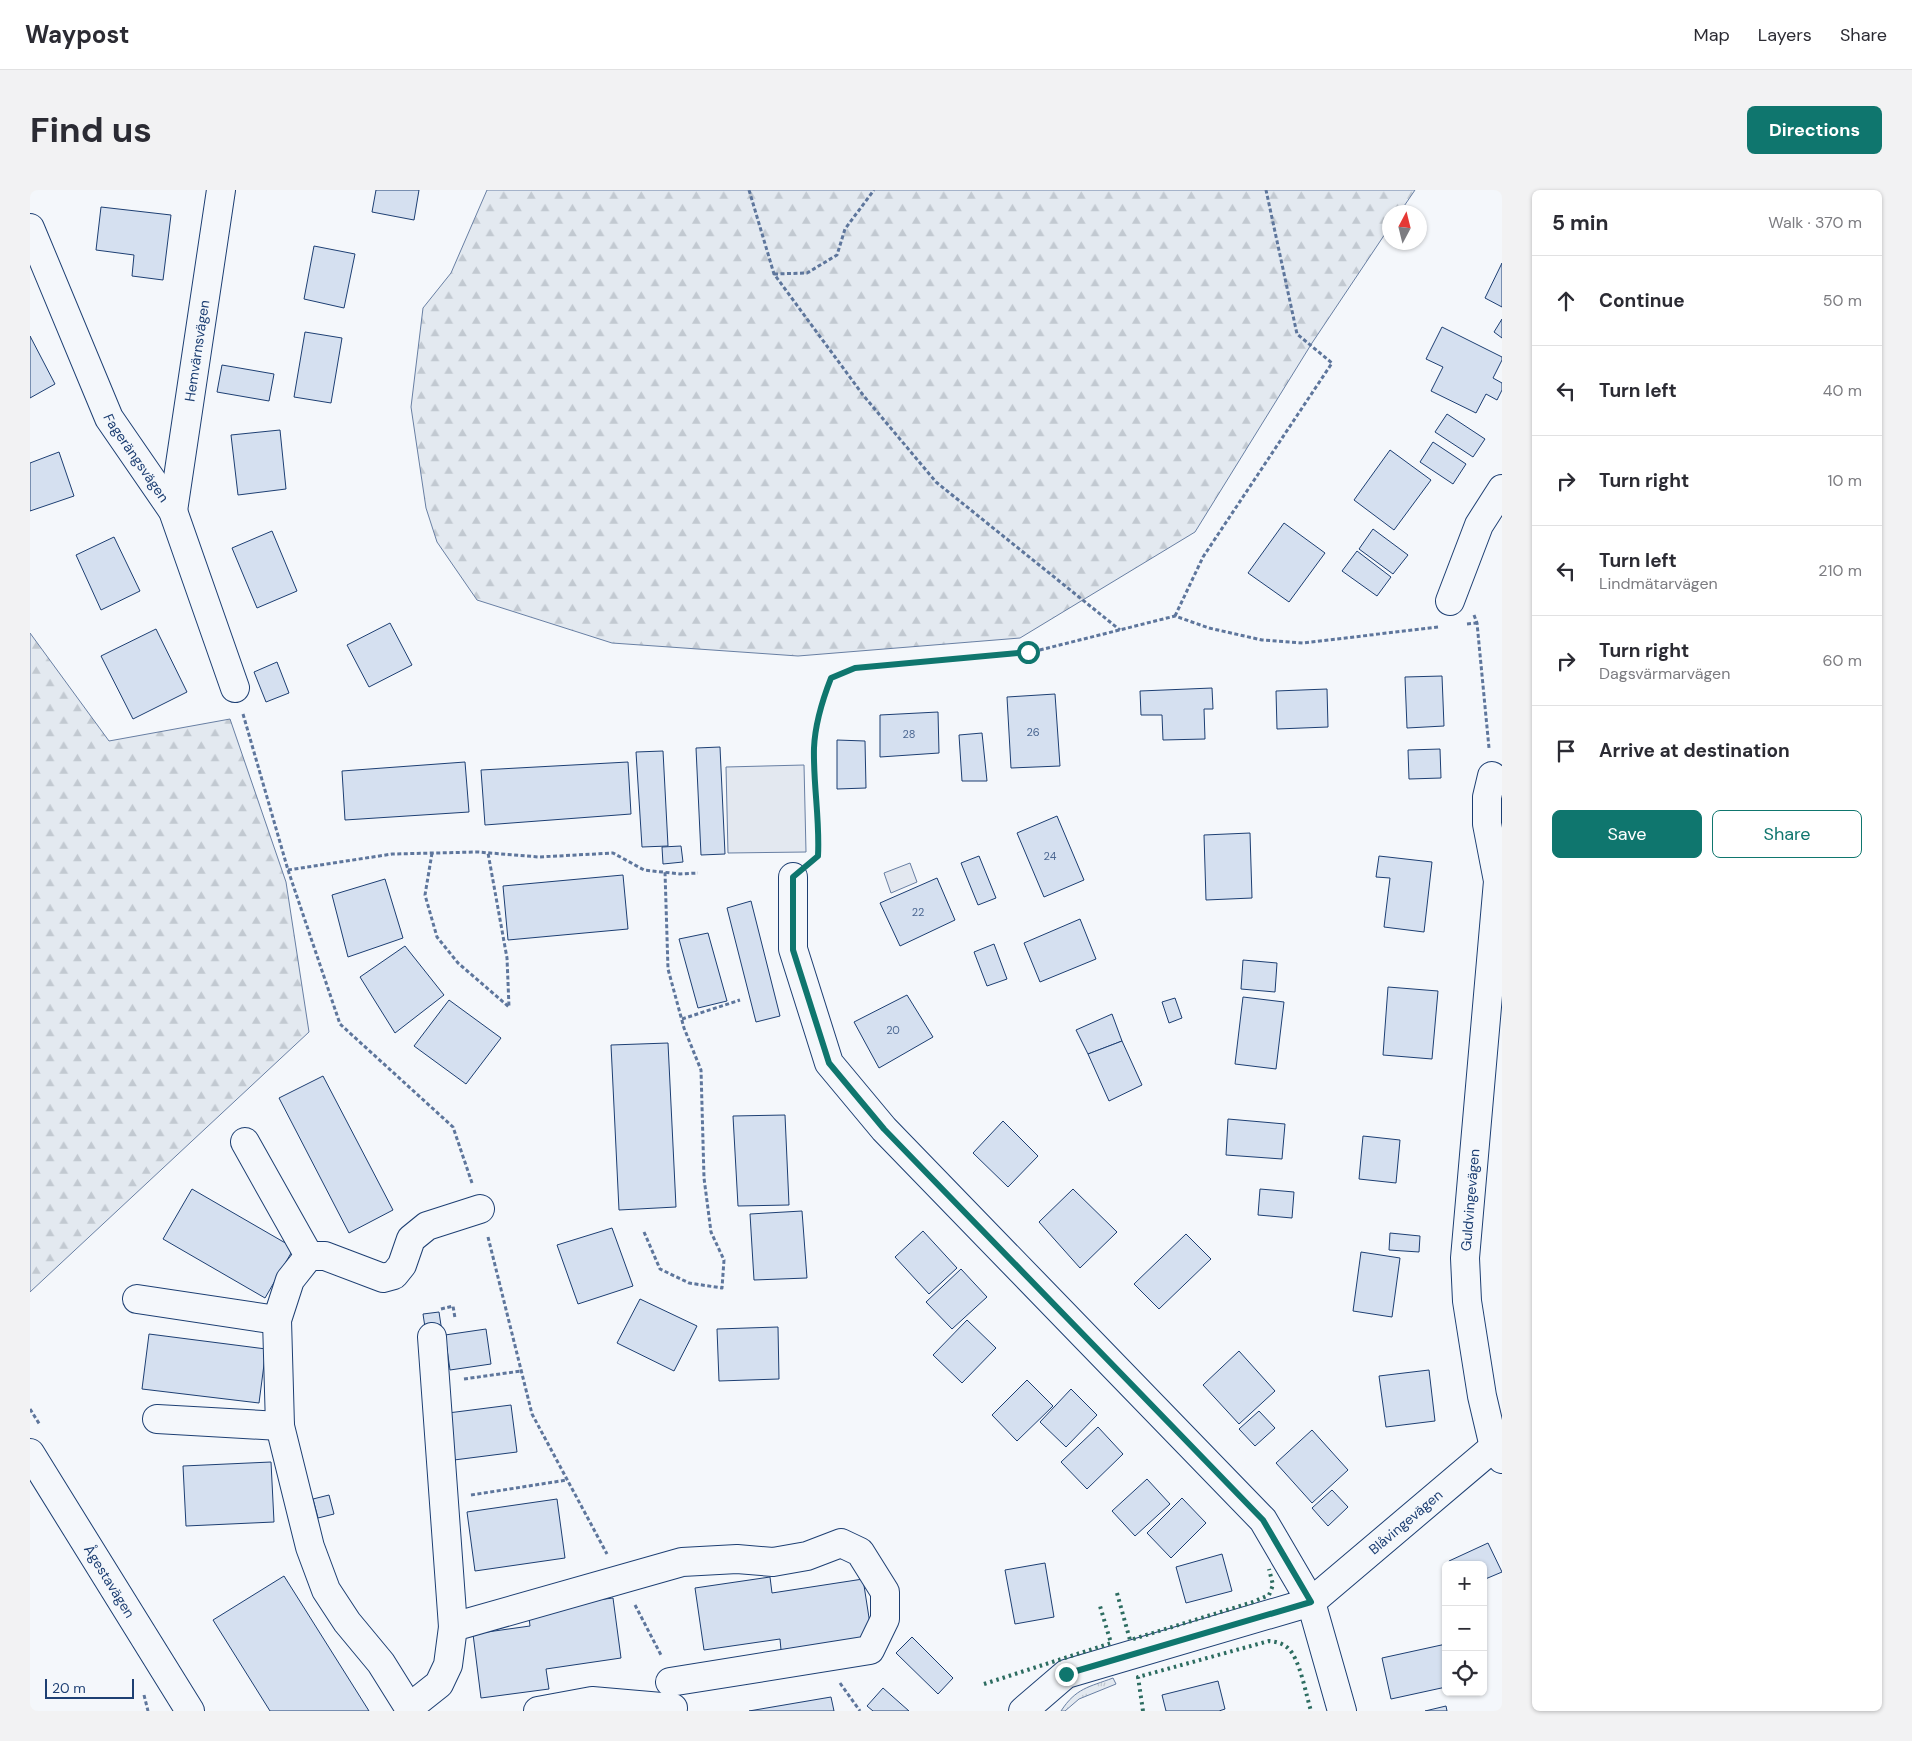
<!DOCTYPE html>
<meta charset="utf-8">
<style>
body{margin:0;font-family:"DM Sans",sans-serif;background:#f2f2f3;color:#2b2b33}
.controls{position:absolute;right:15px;bottom:15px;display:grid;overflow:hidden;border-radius:8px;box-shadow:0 1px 4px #0004}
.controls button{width:45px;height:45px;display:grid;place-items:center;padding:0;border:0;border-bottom:1px solid #e1e1e2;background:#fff;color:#2b2b33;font:25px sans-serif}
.compass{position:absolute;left:1352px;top:15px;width:45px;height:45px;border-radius:50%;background:#fff;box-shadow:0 1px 4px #0004;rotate:7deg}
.scale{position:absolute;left:15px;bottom:12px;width:89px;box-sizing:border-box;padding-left:5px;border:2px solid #1d3f73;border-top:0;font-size:14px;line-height:18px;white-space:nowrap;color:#1d3f73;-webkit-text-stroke:4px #f4f7fb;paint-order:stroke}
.stop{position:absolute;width:15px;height:15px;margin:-11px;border:4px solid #0f766e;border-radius:50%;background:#fff}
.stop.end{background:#0f766e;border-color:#fff;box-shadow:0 1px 5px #0008}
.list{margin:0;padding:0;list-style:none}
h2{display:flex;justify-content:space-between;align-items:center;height:65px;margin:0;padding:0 20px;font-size:21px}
h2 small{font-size:16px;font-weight:400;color:#7c7c81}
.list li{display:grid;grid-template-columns:32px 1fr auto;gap:15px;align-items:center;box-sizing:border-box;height:90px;padding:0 20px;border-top:1px solid #e1e1e2}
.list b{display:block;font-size:19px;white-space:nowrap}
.list p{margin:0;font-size:16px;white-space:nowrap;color:#7c7c81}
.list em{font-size:16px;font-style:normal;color:#7c7c81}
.actions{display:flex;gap:10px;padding:15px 20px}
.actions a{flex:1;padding:11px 0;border:1px solid #0f766e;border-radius:8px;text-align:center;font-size:18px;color:#0f766e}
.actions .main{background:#0f766e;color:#fff}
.icon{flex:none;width:28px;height:28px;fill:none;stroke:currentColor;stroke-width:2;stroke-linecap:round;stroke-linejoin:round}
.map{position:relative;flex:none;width:1472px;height:1521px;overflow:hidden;border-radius:8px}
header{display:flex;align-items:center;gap:30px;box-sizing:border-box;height:70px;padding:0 25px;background:#fff;border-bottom:1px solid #e1e1e2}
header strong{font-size:24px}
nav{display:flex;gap:28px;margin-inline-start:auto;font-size:18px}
.intro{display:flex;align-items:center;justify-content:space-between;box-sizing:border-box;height:120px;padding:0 30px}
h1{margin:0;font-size:35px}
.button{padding:12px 22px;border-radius:8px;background:#0f766e;color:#fff;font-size:18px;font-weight:700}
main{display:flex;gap:30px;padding:0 30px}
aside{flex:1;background:#fff;border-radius:8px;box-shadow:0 1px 4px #0004}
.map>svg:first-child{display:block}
.grass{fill:url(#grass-tufts);stroke:#687fa3}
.forest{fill:url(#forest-firs);stroke:#687fa3}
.parking{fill:#e3e8f0;stroke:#687fa3}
.building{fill:#d5e0f0;stroke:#1d3f73}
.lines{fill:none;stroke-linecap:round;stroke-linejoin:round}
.minor-casing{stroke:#1d3f73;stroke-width:30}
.major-casing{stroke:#1d3f73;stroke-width:30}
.path{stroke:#5e769c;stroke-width:3;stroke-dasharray:4 2.5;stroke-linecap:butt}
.minor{stroke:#f4f7fb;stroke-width:28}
.major{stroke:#f4f7fb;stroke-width:28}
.hedge{stroke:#2c6c60;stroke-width:4;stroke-dasharray:2.5 4;stroke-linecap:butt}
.route{stroke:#0f766e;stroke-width:6}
.labels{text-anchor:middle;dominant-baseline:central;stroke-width:4;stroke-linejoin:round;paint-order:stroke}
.number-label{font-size:11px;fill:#4b6792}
.street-label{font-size:14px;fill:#1d3f73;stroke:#f4f7fb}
</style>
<header>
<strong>Waypost</strong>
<nav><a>Map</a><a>Layers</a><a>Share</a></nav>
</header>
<div class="intro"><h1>Find us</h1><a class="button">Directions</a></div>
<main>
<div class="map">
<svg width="1472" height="1521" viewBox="0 0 1472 1521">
<defs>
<pattern id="grass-tufts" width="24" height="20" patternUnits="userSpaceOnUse" patternTransform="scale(1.25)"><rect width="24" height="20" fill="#e3e9f0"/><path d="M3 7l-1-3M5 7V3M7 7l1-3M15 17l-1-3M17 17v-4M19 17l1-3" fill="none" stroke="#c2c9d1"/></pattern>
<pattern id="forest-firs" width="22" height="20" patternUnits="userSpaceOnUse" patternTransform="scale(1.25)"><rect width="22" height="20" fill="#e3e9f0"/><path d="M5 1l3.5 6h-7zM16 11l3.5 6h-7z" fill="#c2c9d1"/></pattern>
</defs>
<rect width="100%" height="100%" fill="#f4f7fb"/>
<path class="grass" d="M1083 1488 1086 1494 1049 1509 1035 1521H1031C1046 1498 1059 1497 1083 1488Z"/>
<g class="forest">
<path d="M457 0H1385L1370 22H1360L1359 38 1282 153 1165 342 990 448 768 466 582 453 447 410 407 352 396 318 381 217 393 118 421 83Z"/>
<path d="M0 443 79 551 200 529 256 692 279 842 0 1102Z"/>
</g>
<g class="parking">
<path d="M774 575 776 662 698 663 696 577Z"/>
<path d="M880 673 887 692 861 703 854 683Z"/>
</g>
<g class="building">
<path d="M346 0H389L384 30 342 22Z"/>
<path d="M71 17 141 25 133 90 102 86 104 65 66 60Z"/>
<path d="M284 56 325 64 314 118 274 109Z"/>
<path d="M1472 73V117L1455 108Z"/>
<path d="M1472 129V148L1464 142Z"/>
<path d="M1412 137 1472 167V170L1463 188 1472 193V200L1467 210 1456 204 1446 223 1401 201 1413 177 1396 169Z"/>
<path d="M275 142 312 148 301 213 264 207Z"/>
<path d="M0 146 25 194 0 208Z"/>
<path d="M192 175 244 184 239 211 187 202Z"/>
<path d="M1417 224 1455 249 1443 267 1405 242Z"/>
<path d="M250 240 256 299 208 305 201 245Z"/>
<path d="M1403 252 1436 274 1423 294 1390 272Z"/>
<path d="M1360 260 1401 290 1364 340 1324 310Z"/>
<path d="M29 262 44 306 0 321V273Z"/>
<path d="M1254 333 1295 363 1259 412 1218 383Z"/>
<path d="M1343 339 1378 365 1363 384 1329 359Z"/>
<path d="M242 341 267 401 227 418 202 358Z"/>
<path d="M84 347 110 401 71 420 46 365Z"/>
<path d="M1327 361 1361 387 1347 406 1312 381Z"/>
<path d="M360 433 382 475 339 497 317 455Z"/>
<path d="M126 439 157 502 103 529 71 466Z"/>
<path d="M247 472 259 503 236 512 224 482Z"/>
<path d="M1412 486 1414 536 1377 538 1375 487Z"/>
<path d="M1182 498 1183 519H1174L1175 549 1133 550 1132 525H1111L1110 501Z"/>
<path d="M1297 499 1298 537 1247 539 1246 501Z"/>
<path d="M1025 504 1030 576 981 578 977 507Z"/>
<path d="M908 522 909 563 850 567V525Z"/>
<path d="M952 543 957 591H932L929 545Z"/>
<path d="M807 550 835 551 836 598 807 599Z"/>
<path d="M690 557 695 664 671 665 666 558Z"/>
<path d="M1410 559 1411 588 1379 589 1378 560Z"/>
<path d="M633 561 638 656 612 657 606 562Z"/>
<path d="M435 572 439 622 315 630 312 581Z"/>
<path d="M598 572 601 624 455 635 451 580Z"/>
<path d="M1027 626 1054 690 1014 707 987 643Z"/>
<path d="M1220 643 1222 708 1176 710 1174 645Z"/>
<path d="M651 656 653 672 633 674 632 657Z"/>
<path d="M949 666 966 708 948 715 931 673Z"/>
<path d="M1349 666 1402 672 1394 742 1354 737 1360 688 1346 687Z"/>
<path d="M593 685 598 739 478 750 473 696Z"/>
<path d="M907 688 925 730 870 756 850 713Z"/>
<path d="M355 689 373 748 318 767 302 705Z"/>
<path d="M721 711 750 826 726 832 697 718Z"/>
<path d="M1050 729 1066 769 1010 792 994 753Z"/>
<path d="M678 743 697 811 668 818 649 749Z"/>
<path d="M964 754 977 789 957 796 944 762Z"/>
<path d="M375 756 414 805 365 843 330 787Z"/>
<path d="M1213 770 1247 773 1245 802 1211 799Z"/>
<path d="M1358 797 1408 801 1402 869 1353 865Z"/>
<path d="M877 805 903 847 849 878 824 832Z"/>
<path d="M1213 807 1254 812 1246 879 1205 874Z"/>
<path d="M1145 808 1152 828 1139 833 1132 812Z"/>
<path d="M419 810 471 848 436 894 384 856Z"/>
<path d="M1082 824 1092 851 1058 864 1046 840Z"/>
<path d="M1092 851 1112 895 1079 911 1058 864Z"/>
<path d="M638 853 646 1017 589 1020 581 855Z"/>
<path d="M293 886 363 1020 319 1043 249 908Z"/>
<path d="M755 925 759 1015 708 1016 703 926Z"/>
<path d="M1198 929 1255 934 1252 969 1196 965Z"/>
<path d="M973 931 1008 966 978 997 943 963Z"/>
<path d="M1333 946 1370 950 1366 993 1329 989Z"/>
<path d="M162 999 264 1058 235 1108 133 1049Z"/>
<path d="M1043 999 1087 1042 1050 1078 1009 1032Z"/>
<path d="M1230 999 1264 1002 1262 1028 1228 1025Z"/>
<path d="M772 1021 777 1088 724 1090 720 1024Z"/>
<path d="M582 1038 603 1096 548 1114 527 1055Z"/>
<path d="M893 1041 927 1078 899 1104 865 1067Z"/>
<path d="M1360 1043 1390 1046 1389 1062 1359 1060Z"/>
<path d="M1156 1044 1181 1069 1129 1119 1104 1094Z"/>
<path d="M1331 1062 1370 1068 1362 1127 1323 1121Z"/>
<path d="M931 1079 957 1107 922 1139 896 1112Z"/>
<path d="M610 1109 667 1136 644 1181 587 1153Z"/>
<path d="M409 1122 412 1142 396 1144 393 1124Z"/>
<path d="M937 1130 966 1158 932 1193 903 1165Z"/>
<path d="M748 1137 749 1189 689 1191 687 1139Z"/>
<path d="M456 1139 461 1174 420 1180 415 1145Z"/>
<path d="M119 1144 236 1159 229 1213 112 1199Z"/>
<path d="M1209 1161 1245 1201 1209 1234 1173 1195Z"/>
<path d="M1399 1180 1405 1231 1356 1237 1349 1186Z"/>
<path d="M997 1190 1023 1216 987 1251 962 1225Z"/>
<path d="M1041 1199 1067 1225 1036 1257 1010 1232Z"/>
<path d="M481 1215 487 1262 424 1270 418 1223Z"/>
<path d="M1229 1221 1245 1238 1225 1256 1209 1239Z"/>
<path d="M1068 1237 1093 1264 1057 1299 1031 1272Z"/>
<path d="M1282 1240 1318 1280 1282 1313 1246 1273Z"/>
<path d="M241 1272 244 1332 156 1336 153 1276Z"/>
<path d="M1117 1289 1140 1314 1105 1346 1082 1321Z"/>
<path d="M1302 1300 1318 1317 1298 1336 1282 1318Z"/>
<path d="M299 1305 304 1324 288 1328 283 1309Z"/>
<path d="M1152 1308 1176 1333 1141 1368 1117 1343Z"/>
<path d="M527 1309 535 1368 445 1381 437 1322Z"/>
<path d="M1458 1353 1472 1382 1453 1390V1375H1420L1419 1371Z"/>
<path d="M1192 1364 1202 1401 1156 1413 1146 1377Z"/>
<path d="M1015 1373 1024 1427 985 1434 975 1380Z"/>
<path d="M254 1386 339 1521H240L183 1430Z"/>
<path d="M740 1387 742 1403 833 1389 842 1447 751 1460 750 1449 674 1460 665 1398Z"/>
<path d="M583 1408 591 1468 516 1479 519 1499 451 1508 443 1444 500 1436 498 1419Z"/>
<path d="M882 1447 923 1488 908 1504 866 1463Z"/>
<path d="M1416 1454V1497L1361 1509 1352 1468Z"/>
<path d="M1188 1491 1195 1519 1189 1521H1136L1132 1505Z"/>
<path d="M853 1498 879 1521H843L837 1516Z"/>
<path d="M801 1507 804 1521H719Z"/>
<path d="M1416 1516 1417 1521H1395Z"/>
</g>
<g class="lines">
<defs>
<g id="minor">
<path id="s1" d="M0 38 79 228 143 321 205 498"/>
<path id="s2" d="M143 321 191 0"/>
<path d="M1420 411 1449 335 1472 299"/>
<path d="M1462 586 1457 607V634L1468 691 1435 1068 1437 1111 1452 1206 1464 1257 1472 1269"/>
<path d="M763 687V759L799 873 854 939 1233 1330 1281 1412 1312 1521"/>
<path d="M215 952 279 1066"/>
<path d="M107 1109 247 1130"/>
<path d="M402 1147 423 1437"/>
<path d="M127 1229 250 1236"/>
<path d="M380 1517 409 1494 418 1475 423 1437 652 1372 707 1369 743 1372 777 1366 811 1353 830 1362 855 1402V1429L840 1460 640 1492"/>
<path d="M381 1521 351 1473 317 1432 296 1400 280 1357 250 1236 247 1130 260 1090 279 1066H295L353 1088 364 1085 372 1075 381 1049 397 1036 450 1019"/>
<path d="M508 1521 562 1511 643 1518"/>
<path id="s3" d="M993 1521 1036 1484 1281 1412 1464 1257 1472 1253"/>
</g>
<g id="major">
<path id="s4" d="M0 1263 160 1521"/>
</g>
</defs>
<use href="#minor" class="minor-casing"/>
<use href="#major" class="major-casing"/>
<g class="path">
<path d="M719 0 744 84 833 205 906 292 1090 440"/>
<path d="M744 84 777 83 807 65 815 39 844 0"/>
<path d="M1444 425 1447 433 1459 558"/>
<path d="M1145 426 1173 367 1302 173 1267 144 1236 0"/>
<path d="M1437 434 1447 433"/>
<path d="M213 524 258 680 310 834 423 937 442 993"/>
<path d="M402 663 395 705 407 747 428 773 479 817 477 768 458 663"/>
<path d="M785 669 788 666C791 630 783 594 784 558 785 534 792 511 801 488L825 478 998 463 1145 426 1179 438 1232 450 1273 453 1408 437"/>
<path d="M258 680 362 664 448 662 509 667 583 663 614 680 650 684 668 683"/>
<path d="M652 829 710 810"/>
<path d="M614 1042 630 1079 659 1093 692 1098 694 1070 681 1042 674 988 671 880 654 838 638 779 635 682"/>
<path d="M458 1047 502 1224 577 1364"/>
<path d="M411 1119 423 1116 425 1128"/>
<path d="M434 1189 491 1181"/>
<path d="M0 1219 10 1235"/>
<path d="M441 1305 537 1290"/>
<path d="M605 1415 631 1465"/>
<path d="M810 1493 830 1521"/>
<path d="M114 1505 118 1521"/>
</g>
<use href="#minor" class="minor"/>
<use href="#major" class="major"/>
<g class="hedge">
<path d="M1087 1403 1100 1450 1223 1412 1239 1405 1243 1395 1239 1379"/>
<path d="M954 1494 1081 1453 1070 1416"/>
<path d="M1113 1521 1108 1487 1239 1451C1247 1452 1252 1453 1258 1458 1270 1469 1276 1505 1281 1521"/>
</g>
</g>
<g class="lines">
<path class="route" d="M998 462 825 478 801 488C792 511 785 534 784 558 783 594 790 630 788 666L763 687V760L799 873 854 939 1233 1330 1281 1412 1036 1484"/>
</g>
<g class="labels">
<g class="number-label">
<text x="1003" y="542">26</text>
<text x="879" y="544">28</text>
<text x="1020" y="666">24</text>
<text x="888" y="722">22</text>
<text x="863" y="840">20</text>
</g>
<g class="street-label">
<text stroke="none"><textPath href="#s2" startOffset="162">Hemvärnsvägen</textPath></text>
<text stroke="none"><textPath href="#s1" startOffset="254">Fagerängsvägen</textPath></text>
<text transform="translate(1440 1010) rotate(-85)">Guldvingevägen</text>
<text stroke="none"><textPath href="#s3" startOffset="436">Blåvingevägen</textPath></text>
<text stroke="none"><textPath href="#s4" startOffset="151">Ågestavägen</textPath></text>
</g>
</g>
</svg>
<div class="controls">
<button>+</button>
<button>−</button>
<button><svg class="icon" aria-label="locate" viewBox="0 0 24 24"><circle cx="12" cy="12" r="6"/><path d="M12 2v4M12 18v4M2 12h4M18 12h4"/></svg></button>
</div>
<svg class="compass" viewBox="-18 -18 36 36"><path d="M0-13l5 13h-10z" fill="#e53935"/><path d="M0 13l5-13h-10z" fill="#7c7c81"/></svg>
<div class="scale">20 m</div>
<div class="stop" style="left:998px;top:462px"></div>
<div class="stop end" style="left:1036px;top:1484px"></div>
</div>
<aside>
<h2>5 min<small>Walk · 370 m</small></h2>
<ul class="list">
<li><svg class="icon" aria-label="ahead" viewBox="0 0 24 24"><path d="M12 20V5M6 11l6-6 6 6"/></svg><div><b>Continue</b></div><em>50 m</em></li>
<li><svg class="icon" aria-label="left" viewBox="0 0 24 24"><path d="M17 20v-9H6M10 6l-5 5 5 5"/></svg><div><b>Turn left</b></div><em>40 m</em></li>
<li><svg class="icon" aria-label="right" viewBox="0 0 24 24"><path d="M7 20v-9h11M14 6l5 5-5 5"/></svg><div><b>Turn right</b></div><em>10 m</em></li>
<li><svg class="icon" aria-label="left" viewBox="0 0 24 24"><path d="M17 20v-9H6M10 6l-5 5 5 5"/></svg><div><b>Turn left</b><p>Lindmätarvägen</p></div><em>210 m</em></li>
<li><svg class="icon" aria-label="right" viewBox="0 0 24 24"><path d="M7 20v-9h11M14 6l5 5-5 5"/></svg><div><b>Turn right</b><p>Dagsvärmarvägen</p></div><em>60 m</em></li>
<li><svg class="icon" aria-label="arrive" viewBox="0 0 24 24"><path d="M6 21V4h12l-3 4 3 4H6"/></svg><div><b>Arrive at destination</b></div></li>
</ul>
<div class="actions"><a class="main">Save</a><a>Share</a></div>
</aside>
</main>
